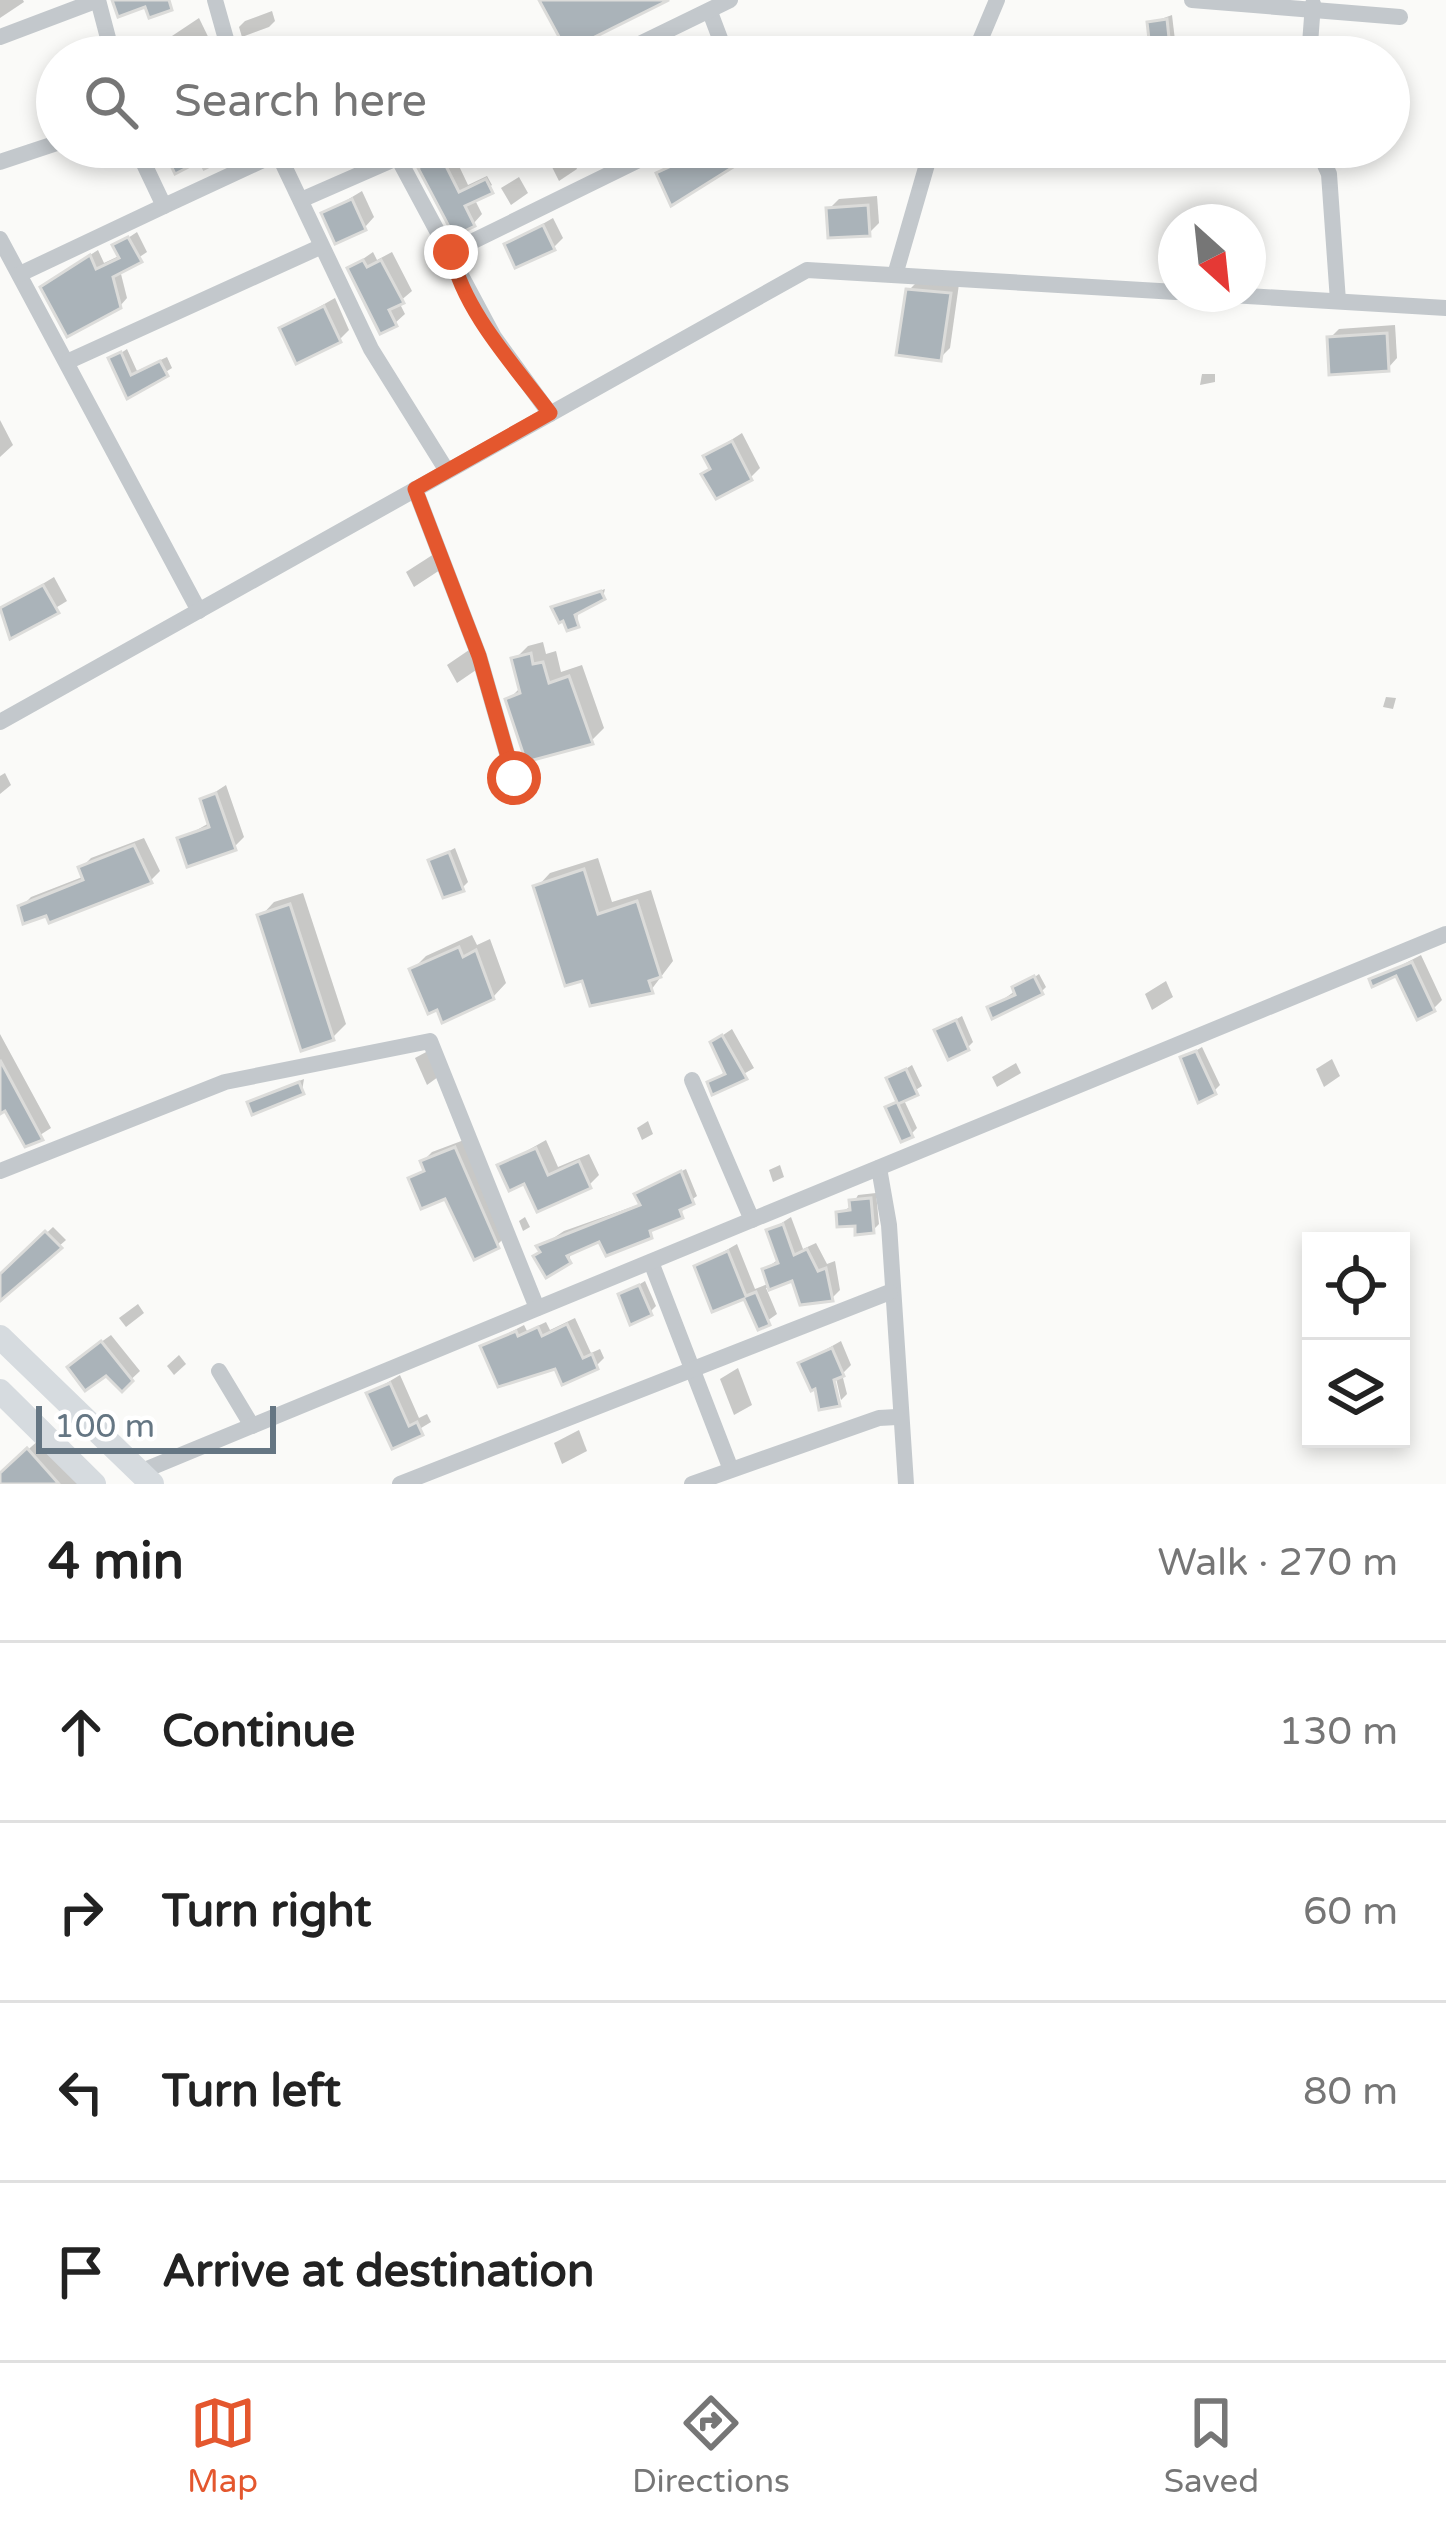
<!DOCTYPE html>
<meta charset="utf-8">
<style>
body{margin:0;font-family:"Varela Round",sans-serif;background:#f2f2f2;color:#222}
.controls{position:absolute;right:36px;bottom:36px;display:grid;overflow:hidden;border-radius:0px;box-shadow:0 6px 18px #0003}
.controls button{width:108px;height:108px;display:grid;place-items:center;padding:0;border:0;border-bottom:3px solid #e0e0e0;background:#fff;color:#222;font:60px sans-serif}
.compass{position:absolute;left:1158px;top:204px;width:108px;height:108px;border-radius:50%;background:#fff;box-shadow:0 6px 18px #0003;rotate:153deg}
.scale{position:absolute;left:36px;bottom:30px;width:240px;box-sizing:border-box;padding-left:12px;border:6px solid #657683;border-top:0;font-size:33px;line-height:42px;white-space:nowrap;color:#657683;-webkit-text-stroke:9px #fff;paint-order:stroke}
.stop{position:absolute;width:36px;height:36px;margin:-27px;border:9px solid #e4572e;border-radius:50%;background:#fff}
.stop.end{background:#e4572e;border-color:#fff;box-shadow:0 3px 12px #0008}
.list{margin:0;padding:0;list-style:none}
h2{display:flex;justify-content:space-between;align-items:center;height:156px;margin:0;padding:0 48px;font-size:51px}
h2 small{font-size:39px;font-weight:400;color:#767676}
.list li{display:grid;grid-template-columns:78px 1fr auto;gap:36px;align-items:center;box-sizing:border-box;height:180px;padding:0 48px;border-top:3px solid #e0e0e0}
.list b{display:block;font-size:45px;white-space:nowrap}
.list em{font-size:39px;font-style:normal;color:#767676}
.icon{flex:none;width:66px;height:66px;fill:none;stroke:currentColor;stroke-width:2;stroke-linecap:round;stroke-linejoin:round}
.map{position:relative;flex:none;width:1446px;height:1484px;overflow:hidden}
.search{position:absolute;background:#fff;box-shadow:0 6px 18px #0003;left:36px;right:36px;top:36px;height:132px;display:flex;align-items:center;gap:30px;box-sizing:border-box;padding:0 42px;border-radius:66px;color:#767676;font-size:45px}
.sheet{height:876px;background:#fff}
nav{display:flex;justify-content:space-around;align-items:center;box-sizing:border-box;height:168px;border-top:3px solid #e0e0e0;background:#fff;font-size:33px;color:#767676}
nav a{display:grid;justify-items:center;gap:6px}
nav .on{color:#e4572e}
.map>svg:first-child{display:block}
.shadow{fill:#0003}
.building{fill:#aab3b9;stroke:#dcdcda;stroke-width:3}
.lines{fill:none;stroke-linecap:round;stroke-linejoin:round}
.street{stroke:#c3c8cc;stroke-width:16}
.primary{stroke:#d6dbdf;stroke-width:24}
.route{stroke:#e4572e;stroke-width:15}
</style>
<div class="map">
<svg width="1446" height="1484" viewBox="0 0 1446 1484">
<rect width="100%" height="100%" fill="#fafaf8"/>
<g class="shadow">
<path d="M0 0H23L24 2 0 18Z"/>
<path d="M543 0H662L597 33 600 39 577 57Z"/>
<path d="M272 11 275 21 269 27 242 37 239 27 245 21Z"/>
<path d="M1172 15 1177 57H1106L1154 52 1150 23Z"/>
<path d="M199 18 216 53 172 57 166 40Z"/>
<path d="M680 38 689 57H644Z"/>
<path d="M105 147 106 156 94 160 93 148Z"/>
<path d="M165 147H230L220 157H201Z"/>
<path d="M292 147H323L299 160Z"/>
<path d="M710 147H726L729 153 738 148 742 156 736 162 659 174Z"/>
<path d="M951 147H972L971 156 965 162 946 160Z"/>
<path d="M451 149 468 185 487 176 492 185 474 198 482 214 473 224 421 168Z"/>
<path d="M570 153 577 169 559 181 551 165Z"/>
<path d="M519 177 528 193 511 205 501 188Z"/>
<path d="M362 191 374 217 365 227 324 214Z"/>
<path d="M877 196 879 223 869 233 829 209 839 199Z"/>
<path d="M553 218 563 238 553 248 508 244Z"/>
<path d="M137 232 147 252 120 270 127 298 120 306 51 280 98 250 104 263 121 255 116 246Z"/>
<path d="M373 252 377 260 392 252 412 291 399 302 405 314 395 323 350 268Z"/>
<path d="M919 280 959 284 950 348 940 358 909 290Z"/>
<path d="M335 298 349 330 340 339 282 328Z"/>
<path d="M1395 325 1397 358 1388 368 1330 338 1339 329Z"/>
<path d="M127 349 137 371 167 357 172 368 129 395 112 359Z"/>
<path d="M1202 374H1215V382L1200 385Z"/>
<path d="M0 420 13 445 0 457Z"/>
<path d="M742 433 760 468 750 478 712 467 706 456Z"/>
<path d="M434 554 440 570 414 587 406 572Z"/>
<path d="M54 577 67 601 11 635 0 610Z"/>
<path d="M605 589 603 597 578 610 577 624 555 607Z"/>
<path d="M543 642 546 654 556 651 561 672 582 665 604 728 591 741 508 700 522 686 515 659 528 646Z"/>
<path d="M469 650 476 670 457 683 447 665Z"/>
<path d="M1396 698 1393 709 1383 707 1386 697Z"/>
<path d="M5 773 11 785 0 794V776Z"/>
<path d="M226 785 244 837 234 847 181 839 211 822 203 800Z"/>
<path d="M144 838 160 871 151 880 48 913 21 907 31 897 85 876 81 868 91 858Z"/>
<path d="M455 848 468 882 462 888 432 860Z"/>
<path d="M598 858 612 902 651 890 673 961 651 990 584 977 537 887 550 873Z"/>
<path d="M303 893 346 1024 332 1038 261 916 274 902Z"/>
<path d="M472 935 477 945 490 939 506 983 493 997 412 970 426 956Z"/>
<path d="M1421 955 1442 1000 1433 1009 1398 972 1373 980Z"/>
<path d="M1039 974 1046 987 1041 992 991 1008Z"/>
<path d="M1166 981 1173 997 1152 1010 1145 994Z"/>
<path d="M962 1016 973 1042 967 1048 938 1030Z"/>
<path d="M732 1029 754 1068 714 1091 710 1083 726 1071 713 1042Z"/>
<path d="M0 1034 51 1128 26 1144 7 1107 0 1111Z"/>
<path d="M1202 1047 1220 1085 1214 1091 1184 1058Z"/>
<path d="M428 1051 438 1077 427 1085 415 1058Z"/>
<path d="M1332 1059 1340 1076 1324 1087 1316 1069Z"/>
<path d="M1016 1063 1021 1073 997 1087 992 1077Z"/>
<path d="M912 1065 922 1086 903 1098 917 1128 911 1134 888 1108 899 1100 890 1079Z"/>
<path d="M304 1079 302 1091 250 1103 256 1098Z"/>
<path d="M648 1121 653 1134 642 1140 637 1128Z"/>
<path d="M464 1140 506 1236 497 1245 446 1195 411 1179 426 1168 423 1161 432 1152Z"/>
<path d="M546 1140 558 1167 589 1154 599 1175 589 1185 526 1180 500 1166Z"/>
<path d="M780 1165 784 1177 773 1182 769 1170Z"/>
<path d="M686 1169 697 1196 684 1205 681 1216 601 1238 571 1251 569 1261 540 1247 564 1231 643 1203 638 1194 643 1190Z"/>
<path d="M876 1193 879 1224 873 1230 839 1213 852 1206 858 1195Z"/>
<path d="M525 1217 530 1227 523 1231 519 1221Z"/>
<path d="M791 1217 803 1249 816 1243 827 1264 835 1261 840 1290 832 1298 794 1278 766 1288 777 1314 760 1326 746 1295 714 1308 697 1267 737 1244 755 1289 770 1283 765 1269 779 1259 769 1231Z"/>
<path d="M53 1227 66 1240 0 1298V1277Z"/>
<path d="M645 1281 656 1306 650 1312 622 1295Z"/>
<path d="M138 1304 144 1313 126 1327 119 1318Z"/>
<path d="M575 1318 591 1353 600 1349 604 1358 596 1366H557L483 1347 524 1325 527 1331 546 1322 550 1330Z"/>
<path d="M111 1335 140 1371 122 1388 106 1372 79 1358Z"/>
<path d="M841 1341 851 1365 842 1374 847 1394 841 1400 833 1365 828 1366 835 1401H840L822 1406 817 1385 812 1387 802 1363Z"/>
<path d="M179 1355 186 1364 174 1375 167 1366Z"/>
<path d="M738 1368 752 1405 734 1415 720 1379Z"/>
<path d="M400 1375 419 1418 427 1414 431 1422 393 1445 370 1393Z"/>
<path d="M579 1430 587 1451 562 1464 554 1443Z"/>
<path d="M41 1438 82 1484H0V1475Z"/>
</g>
<g class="building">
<path d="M112 0H169L172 10 149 18 145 7 118 17Z"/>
<path d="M539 0H669L583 43 591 57H570Z"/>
<path d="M1167 19 1171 57H1151L1147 22Z"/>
<path d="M162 147H215L222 160 204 169 200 161 175 174Z"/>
<path d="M713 147 723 157 731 152 738 164 671 206 656 173Z"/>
<path d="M441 156 459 192 486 179 493 193 465 206 475 226 454 236 418 168Z"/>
<path d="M352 199 366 230 335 244 321 213Z"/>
<path d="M868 205 870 236 828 238 826 208Z"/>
<path d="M543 225 555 250 515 268 504 244Z"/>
<path d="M128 237 142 262 113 277 121 308 67 337 40 287 90 255 96 269 119 258 112 245Z"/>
<path d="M363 260 367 267 381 260 404 303 389 310 397 326 380 334 347 268Z"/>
<path d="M906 289 951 293 941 361 896 355Z"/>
<path d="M324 306 341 342 296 364 279 328Z"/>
<path d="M1387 333 1389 371 1329 375 1327 337Z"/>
<path d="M121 352 131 375 160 361 168 376 127 399 108 358Z"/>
<path d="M732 441 752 480 716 499 701 474 710 469 703 456Z"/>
<path d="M43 585 59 613 10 639 0 608Z"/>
<path d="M601 591 605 599 575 615 579 627 567 631 563 621 559 623 551 607Z"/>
<path d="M531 653 533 664 543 662 549 683 569 676 593 744 526 762 505 699 520 693 511 658Z"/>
<path d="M216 793 236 850 187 867 177 838 209 827 200 799Z"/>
<path d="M134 845 152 883 49 923 46 916 23 924 18 906 83 880 78 867Z"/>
<path d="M449 852 464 891 443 898 428 860Z"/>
<path d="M584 869 598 914 637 901 661 977 649 981 653 993 590 1006 582 981 565 986 533 886Z"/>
<path d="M290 904 334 1040 301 1051 257 915Z"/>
<path d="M459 947 463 957 476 950 494 999 442 1023 437 1010 428 1014 409 969Z"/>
<path d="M1412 962 1435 1011 1417 1020 1396 976 1372 987 1369 979Z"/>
<path d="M1034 976 1043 994 992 1019 987 1007 1015 995 1012 987Z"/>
<path d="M956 1020 969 1050 948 1060 934 1030Z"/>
<path d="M722 1035 747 1079 712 1095 707 1082 725 1074 710 1042Z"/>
<path d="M1196 1051 1216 1094 1198 1103 1180 1057Z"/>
<path d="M0 1060 43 1140 25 1147 5 1111 0 1114Z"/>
<path d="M906 1069 918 1095 898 1104 913 1137 901 1142 885 1107 897 1102 886 1078Z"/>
<path d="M299 1082 304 1094 252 1115 247 1102Z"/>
<path d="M455 1147 499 1248 474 1260 445 1199 421 1209 408 1178 424 1171 420 1161Z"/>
<path d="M536 1148 548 1175 579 1161 591 1188 537 1212 524 1184 509 1191 497 1165Z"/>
<path d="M681 1171 694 1204 680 1210 683 1218 650 1231 652 1238 606 1256 599 1242 567 1256 571 1263 546 1278 533 1256 540 1252 536 1246 640 1205 634 1194Z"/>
<path d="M871 1198 874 1233 855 1235V1226L837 1227 836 1212 850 1210 849 1200Z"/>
<path d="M783 1224 794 1255 807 1249 818 1271 826 1268 833 1301 800 1305 792 1281 769 1290 762 1269 778 1263 766 1230Z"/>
<path d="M45 1231 62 1248 0 1301V1274Z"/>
<path d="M728 1251 746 1296 756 1292 770 1325 758 1330 744 1299 712 1312 694 1266Z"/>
<path d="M639 1285 652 1315 630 1325 618 1294Z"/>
<path d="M567 1324 583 1358 592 1354 598 1369 562 1385 555 1369 498 1387 480 1346 516 1331 518 1336 538 1327 542 1336Z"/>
<path d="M101 1341 133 1381 122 1392 106 1376 85 1391 67 1367Z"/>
<path d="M832 1348 844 1376 834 1380 840 1406 819 1410 815 1389 811 1391 798 1363Z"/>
<path d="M390 1383 409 1426 417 1422 423 1435 392 1449 366 1393Z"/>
<path d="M27 1448 59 1484H0V1473Z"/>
</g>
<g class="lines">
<g class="street">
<path d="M98 0 113 57"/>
<path d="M215 0 231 57"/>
<path d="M1192 0 1400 17"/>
<path d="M710 12 727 57"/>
<path d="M0 37 98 0"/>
<path d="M613 57 730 0"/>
<path d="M973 57 997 0"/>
<path d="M1309 57 1313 4"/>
<path d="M275 147 371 349 447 471"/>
<path d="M1317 147 1329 174 1338 301"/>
<path d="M398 158 494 337 550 414"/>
<path d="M0 162 57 143"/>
<path d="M301 200 422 147"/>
<path d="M164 206 278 153"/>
<path d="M0 239 199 611"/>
<path d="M451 252 665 147"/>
<path d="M20 274 164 206 136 147"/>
<path d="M895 275 932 147"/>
<path d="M1214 294 1446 308"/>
<path d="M69 361 320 247"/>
<path d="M415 489 479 656 514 778"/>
<path d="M0 722 807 270 1176 292"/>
<path d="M692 1080 752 1220"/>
<path d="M879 1168 889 1225 906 1484"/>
<path d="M0 1171 225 1082 430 1041 537 1308"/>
<path d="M651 1262 730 1467"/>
<path d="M219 1371 252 1426"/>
<path d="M140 1472 1446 934"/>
<path d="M400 1484 890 1292"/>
<path d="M692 1484 879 1418 897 1417"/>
</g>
<g class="primary">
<path d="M0 1337 152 1484"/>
<path d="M0 1391 94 1484"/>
</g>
</g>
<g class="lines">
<path class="route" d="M451 252C463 311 515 366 550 413L415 489 479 656 514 778"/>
</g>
</svg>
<div class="controls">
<button><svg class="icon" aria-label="locate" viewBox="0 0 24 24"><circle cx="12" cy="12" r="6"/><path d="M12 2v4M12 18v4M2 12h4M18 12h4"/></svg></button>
<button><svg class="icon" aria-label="layers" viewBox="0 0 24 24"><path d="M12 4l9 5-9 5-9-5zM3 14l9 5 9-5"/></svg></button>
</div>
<svg class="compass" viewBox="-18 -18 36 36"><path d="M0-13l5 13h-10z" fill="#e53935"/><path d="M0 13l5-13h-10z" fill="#767676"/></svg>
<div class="scale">100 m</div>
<div class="stop" style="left:514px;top:778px"></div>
<div class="stop end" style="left:451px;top:252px"></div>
<div class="search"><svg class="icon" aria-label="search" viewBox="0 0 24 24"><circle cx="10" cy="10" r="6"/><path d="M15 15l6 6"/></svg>Search here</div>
</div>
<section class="sheet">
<h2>4 min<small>Walk · 270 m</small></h2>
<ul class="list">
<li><svg class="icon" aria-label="ahead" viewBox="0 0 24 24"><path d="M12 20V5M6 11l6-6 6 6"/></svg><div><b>Continue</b></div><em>130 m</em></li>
<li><svg class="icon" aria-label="right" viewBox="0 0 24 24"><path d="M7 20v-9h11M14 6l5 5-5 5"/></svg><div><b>Turn right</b></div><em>60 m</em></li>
<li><svg class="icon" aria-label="left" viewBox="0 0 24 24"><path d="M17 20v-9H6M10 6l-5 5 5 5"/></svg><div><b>Turn left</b></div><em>80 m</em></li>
<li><svg class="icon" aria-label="arrive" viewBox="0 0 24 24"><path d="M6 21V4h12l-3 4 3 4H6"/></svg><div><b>Arrive at destination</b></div></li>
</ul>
</section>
<nav>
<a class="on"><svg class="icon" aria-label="map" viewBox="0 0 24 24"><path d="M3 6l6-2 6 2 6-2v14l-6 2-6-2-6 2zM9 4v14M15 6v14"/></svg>Map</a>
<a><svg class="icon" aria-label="directions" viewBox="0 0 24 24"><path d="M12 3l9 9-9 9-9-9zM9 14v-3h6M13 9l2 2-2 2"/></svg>Directions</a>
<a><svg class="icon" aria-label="saved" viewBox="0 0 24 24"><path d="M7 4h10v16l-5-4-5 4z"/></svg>Saved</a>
</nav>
